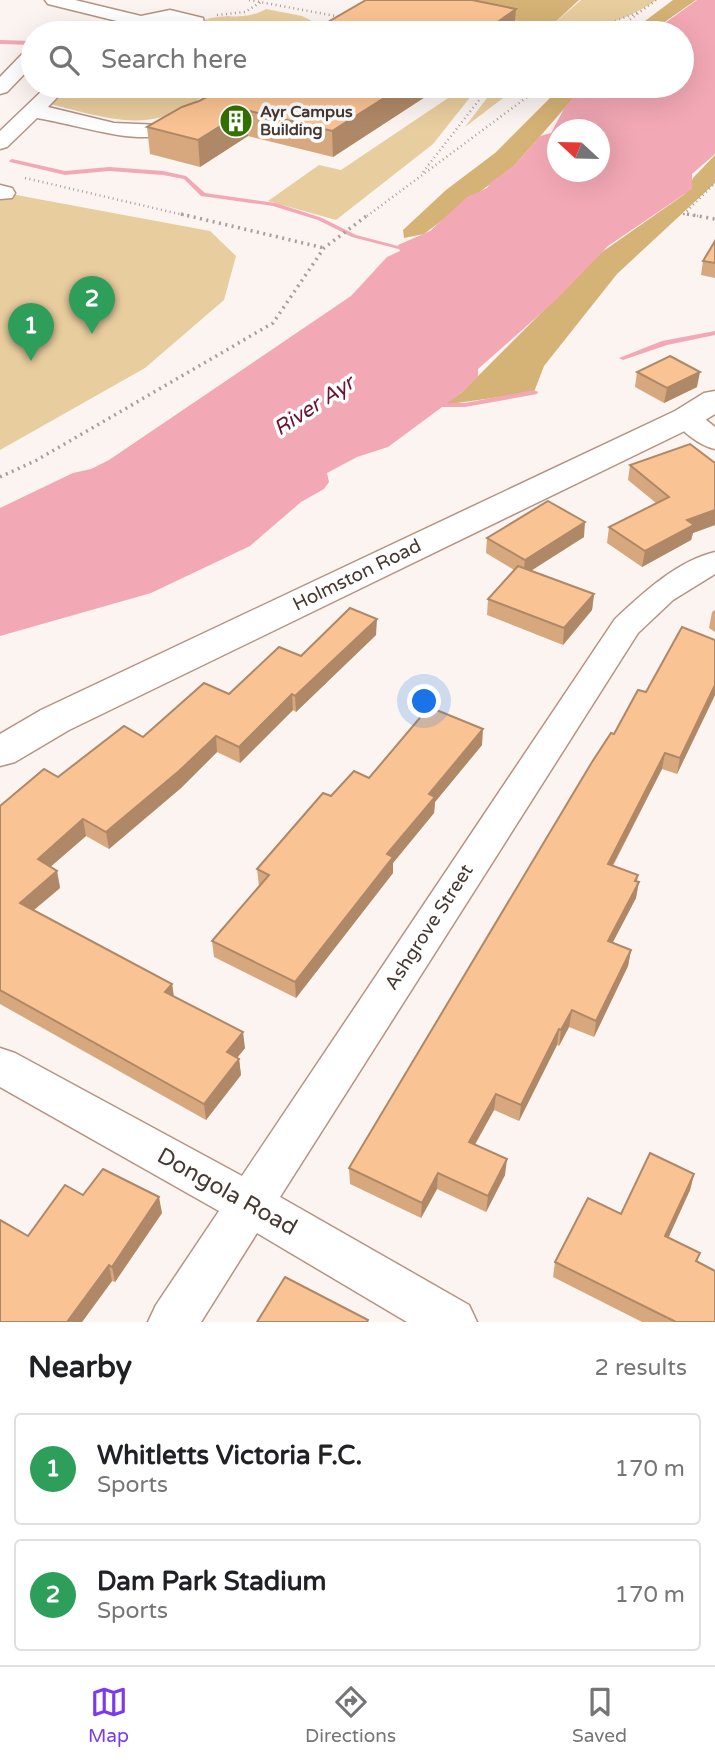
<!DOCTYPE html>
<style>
body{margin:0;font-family:"Varela Round",sans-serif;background:#f6f6f6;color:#202124}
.compass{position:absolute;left:547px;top:119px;width:63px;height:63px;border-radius:50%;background:#fff;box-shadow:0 7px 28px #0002;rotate:292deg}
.you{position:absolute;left:425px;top:702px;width:24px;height:24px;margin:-18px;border:5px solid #fff;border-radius:50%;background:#1a73e8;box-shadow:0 0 0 10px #1a73e833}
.badge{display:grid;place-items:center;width:46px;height:46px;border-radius:50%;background:#7c3aed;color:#fff;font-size:23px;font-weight:700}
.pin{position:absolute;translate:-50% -58px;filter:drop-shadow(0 2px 4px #0008)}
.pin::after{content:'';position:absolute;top:37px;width:24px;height:21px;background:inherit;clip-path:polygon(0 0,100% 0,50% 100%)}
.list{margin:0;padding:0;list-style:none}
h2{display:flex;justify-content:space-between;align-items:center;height:91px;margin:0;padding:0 28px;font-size:30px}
h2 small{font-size:23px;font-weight:400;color:#757577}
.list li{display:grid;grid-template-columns:46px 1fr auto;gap:21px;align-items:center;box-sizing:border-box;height:112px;margin:0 14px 14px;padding:0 14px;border:2px solid #e0e0e0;border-radius:7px}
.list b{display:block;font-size:26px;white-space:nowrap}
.list p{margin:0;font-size:23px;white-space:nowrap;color:#757577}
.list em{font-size:23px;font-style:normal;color:#757577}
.icon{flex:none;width:38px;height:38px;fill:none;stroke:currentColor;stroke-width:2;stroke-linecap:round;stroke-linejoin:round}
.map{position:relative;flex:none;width:715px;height:1322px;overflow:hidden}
.search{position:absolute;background:#fff;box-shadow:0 7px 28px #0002;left:21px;right:21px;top:21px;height:77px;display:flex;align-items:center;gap:18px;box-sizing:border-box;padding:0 24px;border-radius:38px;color:#757577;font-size:26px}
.sheet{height:343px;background:#fff}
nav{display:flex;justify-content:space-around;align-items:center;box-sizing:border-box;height:98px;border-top:2px solid #e0e0e0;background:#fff;font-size:19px;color:#757577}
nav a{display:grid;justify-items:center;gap:4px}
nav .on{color:#7c3aed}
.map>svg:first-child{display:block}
.green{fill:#e8cd9e}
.forest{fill:#d5b275}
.water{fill:#f2a8b5;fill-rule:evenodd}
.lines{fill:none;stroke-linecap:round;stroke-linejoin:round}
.stream{fill:#f2a8b5;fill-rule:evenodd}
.minor-casing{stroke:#b69383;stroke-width:3}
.major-casing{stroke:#b69383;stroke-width:3}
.path-far1{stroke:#aa9e9a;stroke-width:2.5;stroke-dasharray:1 3.5;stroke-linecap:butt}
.path{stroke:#aa9e9a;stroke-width:3.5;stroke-dasharray:2 4.5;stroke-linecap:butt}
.minor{fill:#fff;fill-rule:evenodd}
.major{fill:#fff;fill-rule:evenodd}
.wall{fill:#d7a87e}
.shaded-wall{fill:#af8867}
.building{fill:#fac393;stroke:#af8867;stroke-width:2}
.labels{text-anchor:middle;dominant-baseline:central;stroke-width:7;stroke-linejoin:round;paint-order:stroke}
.far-poi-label{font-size:16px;font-weight:bold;fill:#473832;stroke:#fff;text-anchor:start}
.street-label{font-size:19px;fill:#473832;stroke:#fff}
.water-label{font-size:21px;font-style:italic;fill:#6a142f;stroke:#fff}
.near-street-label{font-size:23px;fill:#473832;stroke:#fff}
</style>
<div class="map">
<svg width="715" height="1322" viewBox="0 0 715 1322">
<rect width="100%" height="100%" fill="#fcf4f1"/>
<g class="green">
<path d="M581 0H656C625 23 581 33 543 33Z"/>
<path d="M266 9 302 16 316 23 301 33H206L211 25 204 20C226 12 243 22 266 9Z"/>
<path d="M74 86H210C205 95 196 102 186 107 141 133 97 115 50 104Z"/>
<path d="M466 86H479L433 144 336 220 268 201 319 165 341 170Z"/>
<path d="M496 86H519L465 127Z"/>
<path d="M0 192 210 231 236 256 224 300 145 368 0 450Z"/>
</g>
<g class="forest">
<path d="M443 0H579L550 27 484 15Z"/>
<path d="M673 0H696L649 33H629Z"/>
<path d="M562 86H584L514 166 424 234 404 238 403 230 446 190 495 153Z"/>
<path d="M715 155V183L617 274 544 366 534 392 443 405 461 393 602 252 685 194 693 178Z"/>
</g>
<path class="water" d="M697 0H715V154L692 174V189L608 246 557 299 478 369V377L461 393 388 447 357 457 327 473 329 482 324 489 301 502 250 546 151 593 0 636V508L73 473 91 469 109 460 351 296 387 257 400 251 398 245 430 231 467 197 487 188 491 182 514 166 540 136 551 133 565 107 583 86H682V33H651ZM558 130H600V172H558Z"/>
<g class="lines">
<g class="stream">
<path d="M0 40 33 41V45L0 44Z"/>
<path d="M12 159 65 171 109 167 163 171 186 176 205 193 276 203 322 218 356 235 413 250 410 252 352 237 318 220 273 206 201 196 184 179 163 175 109 171 65 175 10 162 9 161Z"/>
<path d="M715 331V335L667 345 623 360 619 358 662 341Z"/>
<path d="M534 390 538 392 537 394 465 407H431L427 405 431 403H465Z"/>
</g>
<defs>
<g id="minor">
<path d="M45 0H75L141 16 170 10 203 18 205 29 202 33H179L188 24 170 21 151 25 156 33H135L132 29 133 25 48 4Z"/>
<path d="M33 48V65L7 92 0 94V77L26 50Z"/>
<path d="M47 86H68L48 107 114 123 161 125 190 115 238 86H262C254 96 237 104 226 111 152 156 114 132 37 118L7 147 0 149V131Z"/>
<path d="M0 185 12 188 15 193 12 198 0 199Z"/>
<path d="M686 410 696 412 715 427V449C700 446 681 431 672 418L676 412Z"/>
<path d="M715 552V574L673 600 638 633 280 1197 469 1305 477 1322H407L257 1233 201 1322H148L156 1305 219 1211 0 1087V1048L15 1053 242 1176 615 619C643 593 677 561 715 552Z"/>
</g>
<path id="major" d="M715 391V414L697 425 69 730 15 762 0 766V734L41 710 675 411 704 393Z"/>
</defs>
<use href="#minor" class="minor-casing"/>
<use href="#major" class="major-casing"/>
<g class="path-far1">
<path d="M249 0 341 17"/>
<path d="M217 15 245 12 261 2"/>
<path d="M510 24 543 33"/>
<path d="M581 33 640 12"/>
<path d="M612 33 656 0"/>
<path d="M423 172 490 86"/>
<path d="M25 178 188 216"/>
<path d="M367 216 542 86"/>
<path d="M698 216 684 214 715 183"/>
</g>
<g class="path">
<path d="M181 214 324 248"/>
<path d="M687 214 715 219"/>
<path d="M0 477 37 460 273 323 324 248 369 214"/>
</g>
<use href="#minor" class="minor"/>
<use href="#major" class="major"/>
</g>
<g class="wall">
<path d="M228 86H442L333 157 248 136 200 167 150 154 147 127Z"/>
<path d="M715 241V278L701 275 703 261Z"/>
<path d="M637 372 697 387 664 403 635 387Z"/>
<path d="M715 463V525L693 533 691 540 642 567 607 543 609 527 656 503 628 480 630 465Z"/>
<path d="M584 537 531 570 594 594 592 610 563 645 487 615 488 599 514 570 486 553 487 538Z"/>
<path d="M715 610V632L709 628 712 612Z"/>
<path d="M376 635 296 712 293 710 240 763 217 752 181 788 109 849 86 836 50 867 57 871 60 888 34 910 172 984 174 996 245 1048 237 1058 239 1059 241 1075 206 1120 0 1004V806L143 737 229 694 301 656Z"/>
<path d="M715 640V695L677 774 662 769 613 866 637 881 636 898 613 942 631 950 628 966 594 1037 569 1027 559 1046 557 1045 519 1121 494 1110 475 1145 505 1175 486 1212 437 1189 421 1218 350 1184 349 1168 614 734 646 692Z"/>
<path d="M482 745 435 802 434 813 393 863V873L296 998 214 957 212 941 259 886 257 869 331 796 369 778Z"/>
<path d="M694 1174 690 1190 668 1237 700 1253 697 1261 715 1322H642L553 1277 555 1262 621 1214Z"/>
<path d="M83 1195 162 1213 115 1282 112 1281 82 1322H0L28 1236Z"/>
</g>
<g class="shaded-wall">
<path d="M516 9 514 33H482Z"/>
<path d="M403 86H442L333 157 332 131Z"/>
<path d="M246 110 248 136 200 167 198 140Z"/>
<path d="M700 372 697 387 664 403 667 388Z"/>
<path d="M715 510V525L693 533 691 540 642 567 645 551 687 520Z"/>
<path d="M585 522 584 537 523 576 525 560Z"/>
<path d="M594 594 592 610 563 645 564 628Z"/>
<path d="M377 619 376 635 296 712 295 696Z"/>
<path d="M715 685V695L677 774 680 758Z"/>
<path d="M292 694 293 710 240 763 239 747Z"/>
<path d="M483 729 482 745 435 802 434 813 393 863V873L296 998 295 982 387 854 429 794Z"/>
<path d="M216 736 217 752 181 788 109 849 106 832Z"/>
<path d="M665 753 662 769 605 880 608 864Z"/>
<path d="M83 819 86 836 41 875 38 859Z"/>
<path d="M57 871 60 888 23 919 20 903Z"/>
<path d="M638 875 636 887 639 882 636 898 605 957 608 941Z"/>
<path d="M631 950 628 966 594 1037 596 1021Z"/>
<path d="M172 984 174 1000 165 992Z"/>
<path d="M572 1010 569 1027 559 1046 561 1030Z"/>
<path d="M559 1029 557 1045 519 1121 521 1105Z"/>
<path d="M243 1032 245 1048 229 1068 227 1052Z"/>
<path d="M239 1059 241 1075 206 1120 204 1104Z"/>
<path d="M496 1094 494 1110 467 1158 469 1142Z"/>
<path d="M507 1159 505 1175 486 1212 488 1196Z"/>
<path d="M438 1173 437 1189 421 1218 422 1203Z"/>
<path d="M694 1174 690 1190 662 1252 665 1236Z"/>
<path d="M159 1197 162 1213 115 1282 112 1267Z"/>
<path d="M109 1265 112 1281 82 1322H67Z"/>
</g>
<g class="building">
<path d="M366 0H472L516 9 482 33H309Z"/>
<path d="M228 86H403L332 131 246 110 198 140 147 127 182 107 199 101Z"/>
<path d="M715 241V263L703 261Z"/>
<path d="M670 356 700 372 667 388 637 372Z"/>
<path d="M690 444 715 463V510L687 520 694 525 645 551 609 527 669 497 630 465Z"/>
<path d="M548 501 585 522 525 560 487 538Z"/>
<path d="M518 566 594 594 564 628 488 599Z"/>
<path d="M350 608 377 619 295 696 292 694 239 747 216 736 179 771 106 832 83 819 38 859 57 871 20 903 172 984 165 992 243 1032 227 1052 239 1059 204 1104 0 990V806L44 769 58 777 124 726 143 737 204 683 229 694 279 647 301 656Z"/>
<path d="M682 627 715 640V685L680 758 665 753 608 864 638 875 635 881 639 882 608 941 631 950 596 1021 572 1010 561 1030 559 1029 521 1105 496 1094 469 1142 507 1159 488 1196 438 1173 422 1203 349 1168 592 762 611 733 614 734 638 690 646 692Z"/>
<path d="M429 707 483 729 429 794 435 797 387 854 393 857 295 982 212 941 269 875 257 869 323 793 331 796 354 771 369 778Z"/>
<path d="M650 1153 694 1174 665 1236 700 1253 696 1261 715 1271V1322H676L555 1262 588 1198 621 1214Z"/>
<path d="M103 1169 159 1197 112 1267 109 1265 67 1322H0V1220L28 1236 65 1185 83 1195Z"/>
<path d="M285 1277 368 1320 367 1322H257Z"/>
</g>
<defs>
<symbol id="building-disc" viewBox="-11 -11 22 22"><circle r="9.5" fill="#347002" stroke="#fff"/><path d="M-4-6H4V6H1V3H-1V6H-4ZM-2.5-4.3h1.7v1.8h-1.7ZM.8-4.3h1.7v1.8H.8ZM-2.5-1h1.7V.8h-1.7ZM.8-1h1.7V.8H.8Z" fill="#fff"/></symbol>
</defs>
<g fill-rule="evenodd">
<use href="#building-disc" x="217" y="102" width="38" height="38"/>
</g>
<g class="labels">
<g class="far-poi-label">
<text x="260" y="112">Ayr Campus<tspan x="260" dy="18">Building</tspan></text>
</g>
<g class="street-label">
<text transform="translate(357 575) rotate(-26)">Holmston Road</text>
<text transform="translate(429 927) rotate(-57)">Ashgrove Street</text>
</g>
<g class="water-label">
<text transform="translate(314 406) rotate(-33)">River Ayr</text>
</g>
<g class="near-street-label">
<text transform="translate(227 1192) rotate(29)">Dongola Road</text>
</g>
</g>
</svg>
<svg class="compass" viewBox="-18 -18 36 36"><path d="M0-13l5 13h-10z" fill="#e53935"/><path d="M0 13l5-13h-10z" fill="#757577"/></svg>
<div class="you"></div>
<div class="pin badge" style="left:31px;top:361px;background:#2e9e5b">1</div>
<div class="pin badge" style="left:92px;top:334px;background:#2e9e5b">2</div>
<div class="search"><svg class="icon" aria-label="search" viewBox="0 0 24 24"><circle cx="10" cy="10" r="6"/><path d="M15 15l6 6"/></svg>Search here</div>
</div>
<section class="sheet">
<h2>Nearby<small>2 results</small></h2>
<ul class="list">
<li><span class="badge" style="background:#2e9e5b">1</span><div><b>Whitletts Victoria F.C.</b><p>Sports</p></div><em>170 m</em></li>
<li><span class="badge" style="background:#2e9e5b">2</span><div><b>Dam Park Stadium</b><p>Sports</p></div><em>170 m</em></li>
</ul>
</section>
<nav>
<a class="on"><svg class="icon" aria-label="map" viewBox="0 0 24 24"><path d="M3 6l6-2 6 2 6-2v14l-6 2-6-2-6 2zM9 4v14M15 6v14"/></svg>Map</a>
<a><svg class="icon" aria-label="directions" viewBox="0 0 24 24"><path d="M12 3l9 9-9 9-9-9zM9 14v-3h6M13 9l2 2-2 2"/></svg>Directions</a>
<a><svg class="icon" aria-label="saved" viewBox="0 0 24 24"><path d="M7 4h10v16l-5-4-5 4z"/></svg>Saved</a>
</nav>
